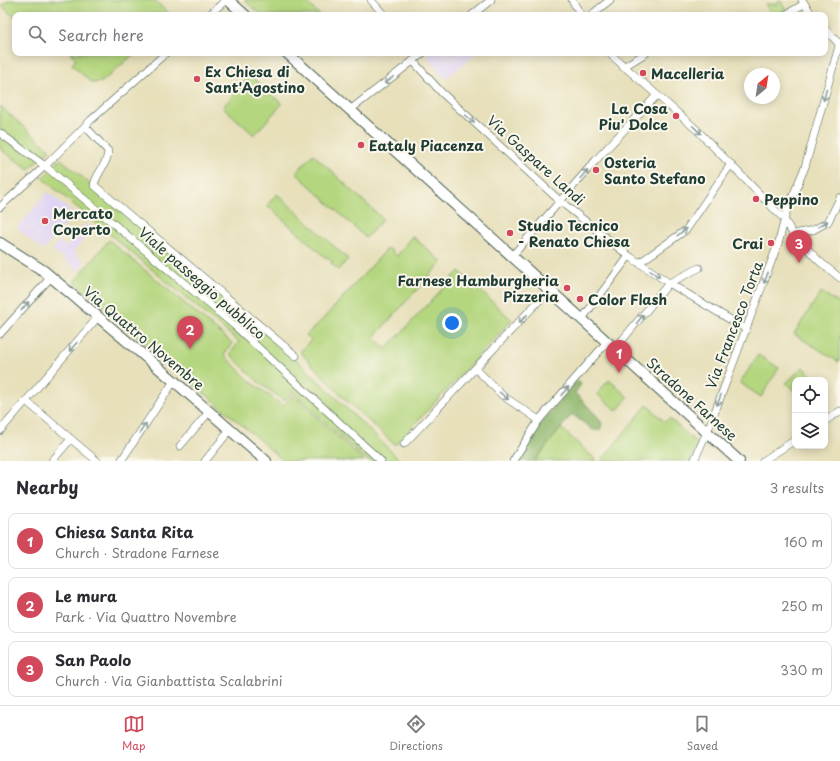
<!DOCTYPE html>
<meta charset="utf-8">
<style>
body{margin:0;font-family:"Playpen Sans",sans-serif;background:#f2f2f3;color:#2b2b33}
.controls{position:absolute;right:12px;bottom:12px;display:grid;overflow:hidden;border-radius:8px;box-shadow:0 2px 10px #0003}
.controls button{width:36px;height:36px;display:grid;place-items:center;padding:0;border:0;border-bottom:1px solid #e1e1e2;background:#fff;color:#2b2b33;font:20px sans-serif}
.compass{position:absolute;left:744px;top:68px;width:36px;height:36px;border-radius:50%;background:#fff;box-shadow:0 2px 10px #0003;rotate:30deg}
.you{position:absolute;left:452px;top:323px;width:14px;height:14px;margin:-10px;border:3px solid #fff;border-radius:50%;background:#1a73e8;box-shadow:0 0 0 6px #1a73e833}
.badge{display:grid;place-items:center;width:26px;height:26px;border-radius:50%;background:#d1495b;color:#fff;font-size:13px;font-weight:700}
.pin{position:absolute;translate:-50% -33px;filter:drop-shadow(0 1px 2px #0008)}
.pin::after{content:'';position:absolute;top:21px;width:14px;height:12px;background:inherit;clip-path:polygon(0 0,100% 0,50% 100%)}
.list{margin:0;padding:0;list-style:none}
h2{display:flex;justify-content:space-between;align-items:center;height:52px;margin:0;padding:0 16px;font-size:17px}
h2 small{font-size:13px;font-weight:400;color:#7c7c81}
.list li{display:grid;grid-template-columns:26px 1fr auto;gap:12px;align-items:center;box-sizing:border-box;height:56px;margin:0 8px 8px;padding:0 8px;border:1px solid #e1e1e2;border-radius:8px}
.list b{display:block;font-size:15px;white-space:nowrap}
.list p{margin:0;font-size:13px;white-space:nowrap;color:#7c7c81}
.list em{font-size:13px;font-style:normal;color:#7c7c81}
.icon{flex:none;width:22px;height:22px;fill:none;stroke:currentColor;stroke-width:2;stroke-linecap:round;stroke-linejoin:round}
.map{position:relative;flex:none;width:840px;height:461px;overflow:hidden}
.search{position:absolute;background:#fff;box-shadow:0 2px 10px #0003;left:12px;right:12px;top:12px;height:44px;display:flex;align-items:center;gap:10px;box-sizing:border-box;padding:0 14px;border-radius:8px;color:#7c7c81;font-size:15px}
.sheet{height:244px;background:#fff}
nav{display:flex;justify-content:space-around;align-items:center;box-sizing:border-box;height:56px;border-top:1px solid #e1e1e2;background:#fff;font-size:11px;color:#7c7c81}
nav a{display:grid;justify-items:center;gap:2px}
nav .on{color:#d1495b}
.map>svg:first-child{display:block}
.built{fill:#e0d4f4}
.green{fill:#b4d67e;stroke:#6a8a59}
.forest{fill:#8fb76d;stroke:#577a50}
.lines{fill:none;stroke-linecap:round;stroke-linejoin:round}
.street-casing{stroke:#3d5548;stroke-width:8}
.secondary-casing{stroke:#3d5548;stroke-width:12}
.street{stroke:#fff;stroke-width:7}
.secondary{stroke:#fff;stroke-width:10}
.oneway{stroke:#8f9e9a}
.poi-dot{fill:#d1495b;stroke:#fbf7ec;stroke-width:1.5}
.labels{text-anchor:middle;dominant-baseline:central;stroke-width:4;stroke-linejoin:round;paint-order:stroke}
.poi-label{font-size:14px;font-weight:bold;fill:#1f3d34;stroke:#fbf7ec;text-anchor:start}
.street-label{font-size:14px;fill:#1f3d34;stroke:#fbf7ec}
</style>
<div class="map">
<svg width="840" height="461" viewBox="0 0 840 461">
<rect width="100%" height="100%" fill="#fbf7ec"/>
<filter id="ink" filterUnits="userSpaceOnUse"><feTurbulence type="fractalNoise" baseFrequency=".025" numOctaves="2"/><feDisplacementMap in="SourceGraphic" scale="8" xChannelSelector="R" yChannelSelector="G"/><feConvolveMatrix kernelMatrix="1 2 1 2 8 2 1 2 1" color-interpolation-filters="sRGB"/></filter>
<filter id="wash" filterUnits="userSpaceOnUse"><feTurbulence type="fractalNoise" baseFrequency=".012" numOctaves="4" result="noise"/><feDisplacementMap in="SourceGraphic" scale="16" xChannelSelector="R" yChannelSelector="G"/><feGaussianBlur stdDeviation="0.9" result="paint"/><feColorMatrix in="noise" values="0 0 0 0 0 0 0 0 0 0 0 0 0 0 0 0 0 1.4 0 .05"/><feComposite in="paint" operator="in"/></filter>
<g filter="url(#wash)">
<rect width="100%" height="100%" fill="#e7e0bb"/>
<g class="built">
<path d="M429 53H476V54L445 79 426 55Z"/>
<path d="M48 192 74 214 43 251 17 228Z"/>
<path d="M85 223 92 229 73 252 85 262 78 271 52 250 59 241 66 247Z"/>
</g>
<g class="green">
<path d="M8 0H154L171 15H15V18L2 6Z"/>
<path d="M244 0H304L320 15H261Z"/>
<path d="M779 0H780L787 12 782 15H772L766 6V4H777Z"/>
<path d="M70 53H135L102 82 92 83 72 65 76 58Z"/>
<path d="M250 75 282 104 254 135 223 107Z"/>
<path d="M0 106 50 150 29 169 0 149Z"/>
<path d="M313 154 383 219 366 238 296 173Z"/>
<path d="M61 159 182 262 266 330 401 461H367L293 392 284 401 256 380 230 354 239 342 42 178Z"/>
<path d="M277 194 348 259 338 270 331 263 332 261 327 257 326 258 267 205Z"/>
<path d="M412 236 442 262 374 337 386 349 459 271 512 320 395 445 342 396 300 352 311 340 306 335 322 320 388 248 397 256Z"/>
<path d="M109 240 232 343 224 355 251 382 283 406 293 395 364 461H284L74 282Z"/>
<path d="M821 292 840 304 839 362 794 334Z"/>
<path d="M758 355 779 368 761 397 740 383Z"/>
<path d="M803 367 816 380H795V392L786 383Z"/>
<path d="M609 380 628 397 617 411 597 394Z"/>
<path d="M647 405 665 422 669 418 699 445 691 461H601Z"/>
<path d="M561 428 597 461H535Z"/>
</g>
<path class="forest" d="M577 381 581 384 575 393 599 418 602 424 600 430H593L572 414 535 461H516L542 422Z"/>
</g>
<g filter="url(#ink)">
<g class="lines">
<defs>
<g id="street">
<path d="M371 0 384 15"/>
<path d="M572 0 581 15"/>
<path d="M802 0 812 15"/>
<path d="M209 15 226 0"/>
<path d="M472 15 491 0"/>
<path d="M591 15 610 0"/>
<path d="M785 15 804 4"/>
<path d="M825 29 840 45"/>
<path d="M609 53 697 130 784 219 793 234 819 261 840 278"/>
<path d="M413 61 441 92 560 201 629 256 669 283 746 329"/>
<path d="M623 67 646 53"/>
<path d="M350 110 423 53"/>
<path d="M85 126 108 151C108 164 97 172 94 185L296 356"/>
<path d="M0 133 45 166 235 326 381 461"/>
<path d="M0 207 45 166 91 120 166 53"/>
<path d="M793 234 813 230 828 222 840 198"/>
<path d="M512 256 596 160 657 95"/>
<path d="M639 263 686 230 731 164"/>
<path d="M582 319 629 256"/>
<path d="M0 334 51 277"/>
<path d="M615 349 669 283 699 268"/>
<path d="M476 369 503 396 539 420"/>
<path d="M26 401 97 461"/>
<path d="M825 421 840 411"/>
<path d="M0 431 98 317"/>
<path d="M404 444 549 290"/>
<path d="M180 446 209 412"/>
<path d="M52 461 71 439"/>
<path d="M121 461 174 381"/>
<path d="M205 461 230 430"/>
<path d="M513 461 539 420 607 342"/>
<path d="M694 461 710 425 779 241 787 210 805 167 840 42"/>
<path d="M763 461 795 440"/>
</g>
<g id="secondary">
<path d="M228 0 245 15"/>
<path d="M287 53 739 461"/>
<path d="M0 243 44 271 174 381 266 461"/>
</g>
</defs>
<use href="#street" class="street-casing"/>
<use href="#secondary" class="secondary-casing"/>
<use href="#street" class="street"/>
<use href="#secondary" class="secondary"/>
</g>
<defs><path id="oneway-shaft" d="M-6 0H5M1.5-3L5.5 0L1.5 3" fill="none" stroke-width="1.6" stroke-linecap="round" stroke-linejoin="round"/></defs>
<g class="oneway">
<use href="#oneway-shaft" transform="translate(389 80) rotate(142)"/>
<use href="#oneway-shaft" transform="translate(825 95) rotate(105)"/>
<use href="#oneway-shaft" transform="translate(470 119) rotate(42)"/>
<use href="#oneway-shaft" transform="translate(697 130) rotate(43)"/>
<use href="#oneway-shaft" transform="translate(584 174) rotate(-49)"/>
<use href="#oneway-shaft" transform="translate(823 224) rotate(-33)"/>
<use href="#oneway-shaft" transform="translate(682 232) rotate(-38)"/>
<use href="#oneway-shaft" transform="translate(655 274) rotate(34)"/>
<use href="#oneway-shaft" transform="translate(766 278) rotate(110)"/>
<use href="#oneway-shaft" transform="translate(25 306) rotate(-48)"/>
<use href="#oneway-shaft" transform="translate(523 319) rotate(133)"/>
<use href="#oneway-shaft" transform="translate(640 319) rotate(-51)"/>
<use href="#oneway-shaft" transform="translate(73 347) rotate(131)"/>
<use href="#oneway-shaft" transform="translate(565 391) rotate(-49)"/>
<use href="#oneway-shaft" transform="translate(504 396) rotate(39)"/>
<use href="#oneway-shaft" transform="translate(719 400) rotate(111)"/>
<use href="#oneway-shaft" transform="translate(143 428) rotate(-57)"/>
</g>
</g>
<g class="poi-dot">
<circle cx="643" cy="73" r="4"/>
<circle cx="197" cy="79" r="4"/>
<circle cx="676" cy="116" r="4"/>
<circle cx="361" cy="145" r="4"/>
<circle cx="596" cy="170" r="4"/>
<circle cx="756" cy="199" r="4"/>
<circle cx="45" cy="221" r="4"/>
<circle cx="510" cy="233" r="4"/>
<circle cx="771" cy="243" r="4"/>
<circle cx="567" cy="288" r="4"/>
<circle cx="580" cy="299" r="4"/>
</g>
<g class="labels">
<g class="poi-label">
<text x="205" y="71">Ex Chiesa di<tspan x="205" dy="16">Sant'Agostino</tspan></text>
<text x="651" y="73">Macelleria</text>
<text x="668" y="108" text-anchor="end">La Cosa<tspan x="668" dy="16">Piu' Dolce</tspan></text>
<text x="369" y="145">Eataly Piacenza</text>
<text x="604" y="162">Osteria<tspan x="604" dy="16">Santo Stefano</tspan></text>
<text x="764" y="199">Peppino</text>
<text x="53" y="213">Mercato<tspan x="53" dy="16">Coperto</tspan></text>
<text x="518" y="225">Studio Tecnico<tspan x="518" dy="16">- Renato Chiesa</tspan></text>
<text x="763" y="243" text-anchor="end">Crai</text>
<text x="559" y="280" text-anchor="end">Farnese Hamburgheria<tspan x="559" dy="16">Pizzeria</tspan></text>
<text x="588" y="299">Color Flash</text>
</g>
<g class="street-label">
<text transform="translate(536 160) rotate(42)">Via Gaspare Landi</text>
<text transform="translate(202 283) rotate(41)">Viale passeggio pubblico</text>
<text transform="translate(734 325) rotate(-69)">Via Francesco Torta</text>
<text transform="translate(144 338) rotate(40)">Via Quattro Novembre</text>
<text transform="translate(692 399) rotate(42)">Stradone Farnese</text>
</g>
</g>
</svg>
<div class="controls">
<button><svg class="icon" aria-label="locate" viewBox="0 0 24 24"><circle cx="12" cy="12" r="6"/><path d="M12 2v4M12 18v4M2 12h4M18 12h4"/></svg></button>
<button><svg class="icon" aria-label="layers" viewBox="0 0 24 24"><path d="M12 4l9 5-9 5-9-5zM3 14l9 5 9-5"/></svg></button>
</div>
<svg class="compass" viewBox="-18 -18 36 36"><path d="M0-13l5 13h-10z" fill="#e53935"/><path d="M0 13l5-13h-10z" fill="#7c7c81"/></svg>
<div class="you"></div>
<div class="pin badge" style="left:619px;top:373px">1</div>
<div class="pin badge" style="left:190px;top:349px">2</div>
<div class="pin badge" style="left:799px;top:263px">3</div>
<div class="search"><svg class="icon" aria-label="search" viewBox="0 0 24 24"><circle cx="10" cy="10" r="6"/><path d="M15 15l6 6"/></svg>Search here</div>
</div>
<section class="sheet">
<h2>Nearby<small>3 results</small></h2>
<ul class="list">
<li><span class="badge">1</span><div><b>Chiesa Santa Rita</b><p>Church · Stradone Farnese</p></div><em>160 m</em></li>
<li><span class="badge">2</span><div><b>Le mura</b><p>Park · Via Quattro Novembre</p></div><em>250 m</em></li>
<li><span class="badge">3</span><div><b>San Paolo</b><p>Church · Via Gianbattista Scalabrini</p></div><em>330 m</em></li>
</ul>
</section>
<nav>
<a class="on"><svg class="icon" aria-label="map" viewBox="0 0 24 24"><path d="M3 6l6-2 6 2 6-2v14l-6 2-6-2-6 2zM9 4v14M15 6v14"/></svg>Map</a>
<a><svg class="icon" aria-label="directions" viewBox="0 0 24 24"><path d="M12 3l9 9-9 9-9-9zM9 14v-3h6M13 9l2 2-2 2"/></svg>Directions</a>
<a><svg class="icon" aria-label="saved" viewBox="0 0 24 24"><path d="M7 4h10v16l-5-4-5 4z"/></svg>Saved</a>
</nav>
